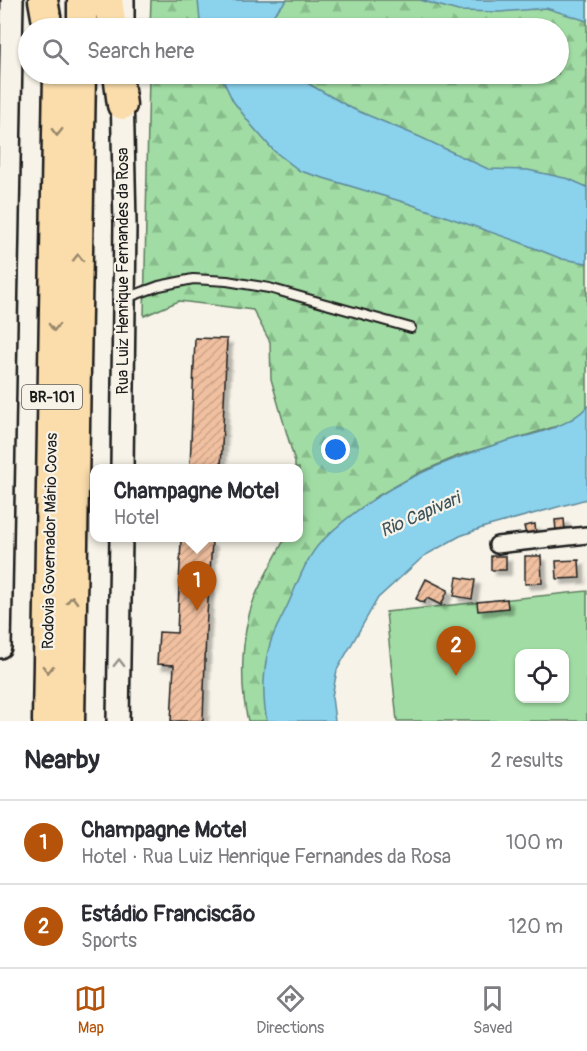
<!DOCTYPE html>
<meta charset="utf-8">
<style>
body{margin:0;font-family:Pangolin,sans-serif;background:#f2f2f3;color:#2b2b33}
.controls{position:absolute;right:18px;bottom:18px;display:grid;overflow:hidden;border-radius:12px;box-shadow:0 2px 4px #0004}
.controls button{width:54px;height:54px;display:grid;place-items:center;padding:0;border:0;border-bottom:2px solid #e1e1e2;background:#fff;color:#2b2b33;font:30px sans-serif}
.you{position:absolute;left:336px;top:450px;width:21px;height:21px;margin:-15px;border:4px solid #fff;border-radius:50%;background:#1a73e8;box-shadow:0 0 0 9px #1a73e833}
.badge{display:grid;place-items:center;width:39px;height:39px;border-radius:50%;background:#b45309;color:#fff;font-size:20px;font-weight:700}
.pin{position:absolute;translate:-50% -50px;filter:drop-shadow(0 2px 3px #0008)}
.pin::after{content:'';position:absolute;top:32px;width:21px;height:18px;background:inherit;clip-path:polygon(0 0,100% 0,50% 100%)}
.popup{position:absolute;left:90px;top:464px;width:213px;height:78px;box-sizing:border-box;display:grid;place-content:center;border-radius:12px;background:#fff;filter:drop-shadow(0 2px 4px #0005);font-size:20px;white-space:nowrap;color:#7c7c81}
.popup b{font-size:22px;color:#2b2b33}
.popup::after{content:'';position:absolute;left:50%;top:100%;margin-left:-12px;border:12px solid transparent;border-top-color:#fff}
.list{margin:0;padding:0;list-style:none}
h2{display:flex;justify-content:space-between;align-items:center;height:78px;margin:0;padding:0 24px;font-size:26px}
h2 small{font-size:20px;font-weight:400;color:#7c7c81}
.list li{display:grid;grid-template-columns:39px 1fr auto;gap:18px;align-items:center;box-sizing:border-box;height:84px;padding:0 24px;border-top:2px solid #e1e1e2}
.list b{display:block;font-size:22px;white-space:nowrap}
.list p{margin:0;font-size:20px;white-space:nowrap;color:#7c7c81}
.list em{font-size:20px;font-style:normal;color:#7c7c81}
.icon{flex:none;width:33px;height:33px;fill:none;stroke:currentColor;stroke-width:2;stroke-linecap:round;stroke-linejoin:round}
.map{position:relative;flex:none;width:587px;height:721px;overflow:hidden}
.search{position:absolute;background:#fff;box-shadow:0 2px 4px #0004;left:18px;right:18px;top:18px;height:66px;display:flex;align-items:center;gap:15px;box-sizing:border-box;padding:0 21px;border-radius:33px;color:#7c7c81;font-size:22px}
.sheet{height:246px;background:#fff}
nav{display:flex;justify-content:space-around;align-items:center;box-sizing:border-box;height:84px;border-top:2px solid #e1e1e2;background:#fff;font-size:16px;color:#7c7c81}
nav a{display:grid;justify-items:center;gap:3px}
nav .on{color:#b45309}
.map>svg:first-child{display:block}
.forest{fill:url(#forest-firs);stroke:#5e7c60;stroke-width:1.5}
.park{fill:#a0dca3;stroke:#5e7c60;stroke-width:1.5;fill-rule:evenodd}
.water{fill:#8bd2ed;stroke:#5f8999;stroke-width:1.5}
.building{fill:url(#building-hatch);stroke:#1c1c1c;stroke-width:1.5;filter:url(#shadow)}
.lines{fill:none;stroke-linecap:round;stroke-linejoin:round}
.lane-casing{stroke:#1c1c1c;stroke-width:12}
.street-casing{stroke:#1c1c1c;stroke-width:20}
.secondary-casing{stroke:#1c1c1c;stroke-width:26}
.highway-casing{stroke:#1c1c1c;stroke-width:33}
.lane{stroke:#f7f3e8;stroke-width:8}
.street{stroke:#f7f3e8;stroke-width:15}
.secondary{stroke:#f7f3e8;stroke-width:21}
.highway{stroke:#fbddab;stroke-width:28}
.oneway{stroke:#97866b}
.oneway2{stroke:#94928c}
.labels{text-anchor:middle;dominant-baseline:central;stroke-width:4.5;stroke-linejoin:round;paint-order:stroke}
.shield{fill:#f7f3e8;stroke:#5e5c59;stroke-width:1.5}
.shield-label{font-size:15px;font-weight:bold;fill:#1c1c1c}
.street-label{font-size:16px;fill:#1c1c1c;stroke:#f7f3e8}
.water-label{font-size:18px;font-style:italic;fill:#3d535b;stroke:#f7f3e8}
</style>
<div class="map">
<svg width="587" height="721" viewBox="0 0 587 721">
<defs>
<pattern id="forest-firs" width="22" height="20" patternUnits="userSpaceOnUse" patternTransform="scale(1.5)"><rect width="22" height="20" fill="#a0dca3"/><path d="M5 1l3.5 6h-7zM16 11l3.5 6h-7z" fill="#89bc8c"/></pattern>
<pattern id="building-hatch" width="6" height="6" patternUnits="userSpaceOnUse" patternTransform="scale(1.5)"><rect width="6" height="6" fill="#f0c0a0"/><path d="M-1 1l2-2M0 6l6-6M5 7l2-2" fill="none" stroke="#cda489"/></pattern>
<filter id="shadow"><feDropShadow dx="5" dy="5" stdDeviation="1.5" flood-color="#0004"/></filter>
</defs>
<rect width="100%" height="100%" fill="#f7f3e8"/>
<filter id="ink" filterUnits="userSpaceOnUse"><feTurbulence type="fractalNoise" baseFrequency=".0167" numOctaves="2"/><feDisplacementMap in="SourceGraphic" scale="12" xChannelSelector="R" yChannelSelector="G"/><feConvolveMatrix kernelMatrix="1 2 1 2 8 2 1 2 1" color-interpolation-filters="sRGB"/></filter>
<g filter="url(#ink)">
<path class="forest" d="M151 0H587V407L580 415 564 424 458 456 419 473 374 498 265 712 267 721H248C239 684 241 627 257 592 266 573 276 556 285 538H299V468H295V462L271 379 270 342 253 310 179 301 144 316 149 74H558V28H150Z"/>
<path class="park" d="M587 591V721H397L386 612ZM520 654H564V698H520Z"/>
<g class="water">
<path d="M198 0H287L274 14 269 28H203L200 21Z"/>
<path d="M420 0H587V21L546 8 500 12 458 11Z"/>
<path d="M220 74H296L309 84 353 109 420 137 488 169 528 170 569 179 587 187V263L562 259 519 242 410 204 300 171 274 151 252 126 233 101Z"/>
<path d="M587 407V499L485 527 460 536 424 556 378 598 337 670 332 697 335 721H267C262 698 263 667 270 644 274 630 283 616 289 602 298 582 306 558 321 542 372 490 436 463 504 442 532 434 566 429 587 407Z"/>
</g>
<g class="building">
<path d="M195 338 227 339 221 468H190Z"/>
<path d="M564 519 565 530 556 531 555 520Z"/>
<path d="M535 524 536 534 526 535 524 526Z"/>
<path d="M181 540 212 542 206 630 203 721H171L174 665 157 664 159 632 177 633Z"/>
<rect x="491" y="556" width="15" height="14"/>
<path d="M525 556H541L542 583 525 584Z"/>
<path d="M579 560 580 578 557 579 556 561Z"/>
<path d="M457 577 475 580 472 599 454 596Z"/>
<path d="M426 579 448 590 441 605 427 598 424 603 416 599Z"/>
<path d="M507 599 508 608 478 611 477 602Z"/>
</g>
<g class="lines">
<defs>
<path id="lane" d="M126 298 159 286 193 279 227 281 269 288 411 328"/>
<path id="street" d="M497 545 587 535"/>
<g id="secondary">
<path d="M123 28V0"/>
<path d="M122 468 125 224 122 91"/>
<path d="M0 647 12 0"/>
<path d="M118 721 121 538"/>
</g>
<g id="highway">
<path d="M43 0 48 28"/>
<path d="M108 0 112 28"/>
<path d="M82 28V0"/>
<path d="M118 74 122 105"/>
<path d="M47 721 58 74"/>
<path d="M70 721 81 74"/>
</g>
</defs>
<use href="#lane" class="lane-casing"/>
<use href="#street" class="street-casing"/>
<use href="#secondary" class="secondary-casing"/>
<use href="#highway" class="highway-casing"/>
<use href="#lane" class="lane"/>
<use href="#street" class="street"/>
<use href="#secondary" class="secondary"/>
<use href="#highway" class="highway"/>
</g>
<defs><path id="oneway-chevron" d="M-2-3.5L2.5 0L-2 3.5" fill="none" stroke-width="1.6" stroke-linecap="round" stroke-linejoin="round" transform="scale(1.5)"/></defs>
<g class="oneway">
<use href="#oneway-chevron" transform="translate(57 132) rotate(91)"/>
<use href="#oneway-chevron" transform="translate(78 258) rotate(-89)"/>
<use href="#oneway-chevron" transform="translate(54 327) rotate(91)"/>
<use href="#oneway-chevron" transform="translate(72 600) rotate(-89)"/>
<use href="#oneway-chevron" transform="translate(48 669) rotate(91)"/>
</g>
<use class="oneway2" href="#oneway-chevron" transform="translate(119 663) rotate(-89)"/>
</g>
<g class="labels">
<rect class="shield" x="22" y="385" width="60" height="24" rx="4.5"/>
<g class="shield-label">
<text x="52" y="397">BR-101</text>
</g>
<g class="street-label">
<text transform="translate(123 271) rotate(-90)">Rua Luiz Henrique Fernandes da Rosa</text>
<text transform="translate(50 541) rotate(-89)">Rodovia Governador Mário Covas</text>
</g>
<g class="water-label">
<text transform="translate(420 515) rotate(-24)">Rio Capivari</text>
</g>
</g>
</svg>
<div class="controls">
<button><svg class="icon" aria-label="locate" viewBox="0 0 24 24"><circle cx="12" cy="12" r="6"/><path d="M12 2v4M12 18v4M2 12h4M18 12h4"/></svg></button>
</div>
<div class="you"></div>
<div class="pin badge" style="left:197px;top:611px">1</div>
<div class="popup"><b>Champagne Motel</b>Hotel</div>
<div class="pin badge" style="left:456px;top:676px">2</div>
<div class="search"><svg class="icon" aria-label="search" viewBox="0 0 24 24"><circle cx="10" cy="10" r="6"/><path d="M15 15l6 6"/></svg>Search here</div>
</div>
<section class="sheet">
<h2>Nearby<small>2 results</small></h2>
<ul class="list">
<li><span class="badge">1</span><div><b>Champagne Motel</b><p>Hotel · Rua Luiz Henrique Fernandes da Rosa</p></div><em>100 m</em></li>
<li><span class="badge">2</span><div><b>Estádio Franciscão</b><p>Sports</p></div><em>120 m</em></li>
</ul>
</section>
<nav>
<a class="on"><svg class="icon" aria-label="map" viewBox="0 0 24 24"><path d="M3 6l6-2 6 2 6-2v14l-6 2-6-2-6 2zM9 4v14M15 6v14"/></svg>Map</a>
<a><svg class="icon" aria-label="directions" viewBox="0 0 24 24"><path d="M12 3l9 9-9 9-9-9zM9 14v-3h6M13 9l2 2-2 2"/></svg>Directions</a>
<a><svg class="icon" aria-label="saved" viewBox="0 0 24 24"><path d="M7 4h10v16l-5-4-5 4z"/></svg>Saved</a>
</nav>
